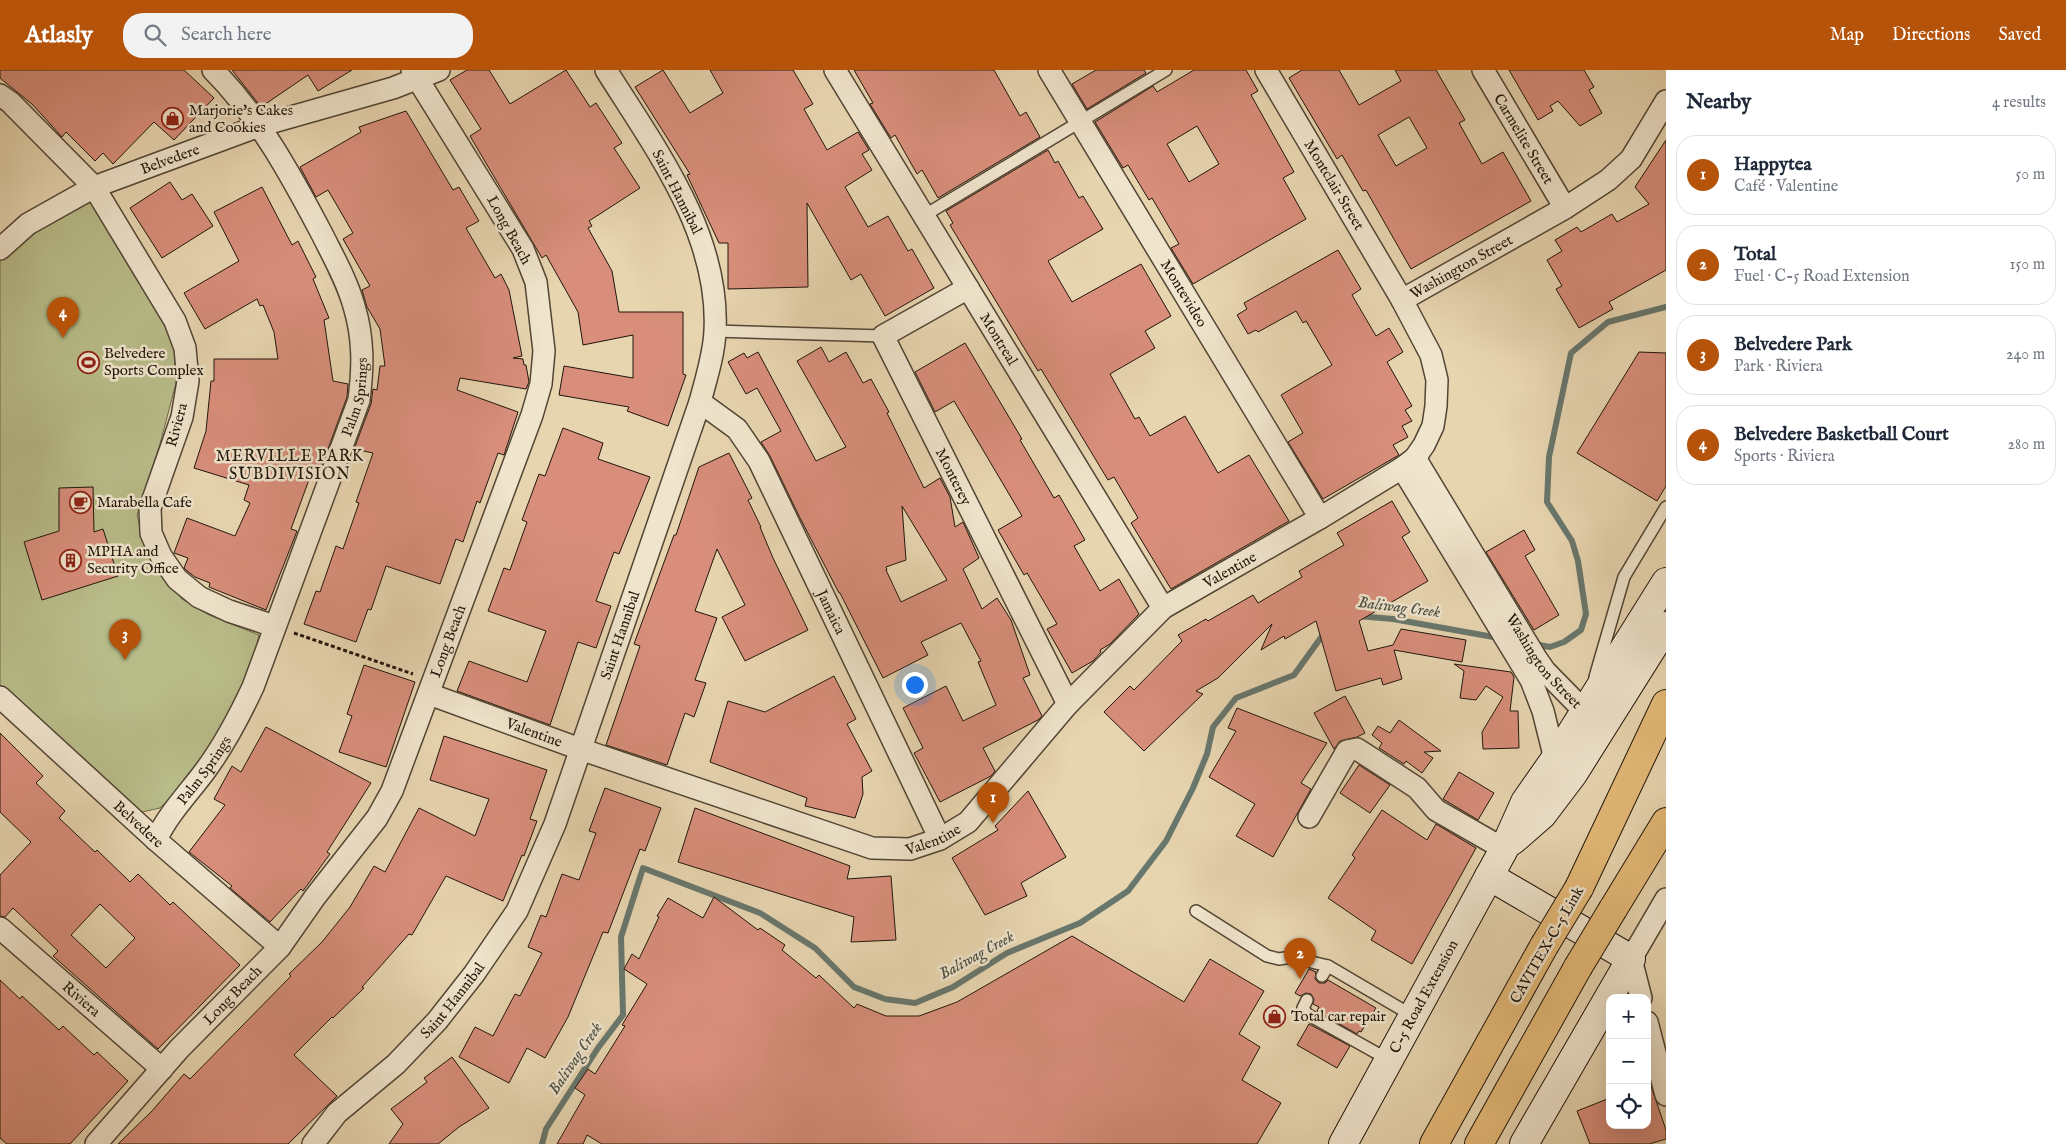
<!DOCTYPE html>
<meta charset="utf-8">
<style>
body{margin:0;font-family:"IM FELL English",serif;background:#f2f2f3;color:#1f2937}
.controls{position:absolute;right:15px;bottom:15px;display:grid;overflow:hidden;border-radius:10px;box-shadow:0 5px 20px #0002}
.controls button{width:45px;height:45px;display:grid;place-items:center;padding:0;border:0;border-bottom:1px solid #e0e1e3;background:#fff;color:#1f2937;font:25px sans-serif}
.you{position:absolute;left:914px;top:614px;width:18px;height:18px;margin:-12px;border:4px solid #fff;border-radius:50%;background:#1a73e8;box-shadow:0 0 0 8px #1a73e833}
.badge{display:grid;place-items:center;width:32px;height:32px;border-radius:50%;background:#b45309;color:#fff;font-size:16px;font-weight:700}
.pin{position:absolute;translate:-50% -41px;filter:drop-shadow(0 1px 2px #0008)}
.pin::after{content:'';position:absolute;top:26px;width:18px;height:15px;background:inherit;clip-path:polygon(0 0,100% 0,50% 100%)}
.list{margin:0;padding:0;list-style:none}
h2{display:flex;justify-content:space-between;align-items:center;height:65px;margin:0;padding:0 20px;font-size:21px}
h2 small{font-size:16px;font-weight:400;color:#747a83}
.list li{display:grid;grid-template-columns:32px 1fr auto;gap:15px;align-items:center;box-sizing:border-box;height:80px;margin:0 10px 10px;padding:0 10px;border:1px solid #e0e1e3;border-radius:20px}
.list b{display:block;font-size:19px;white-space:nowrap}
.list p{margin:0;font-size:16px;white-space:nowrap;color:#747a83}
.list em{font-size:16px;font-style:normal;color:#747a83}
.icon{flex:none;width:28px;height:28px;fill:none;stroke:currentColor;stroke-width:2;stroke-linecap:round;stroke-linejoin:round}
.map{position:relative;flex:none;width:1666px;height:1074px;overflow:hidden}
header{display:flex;align-items:center;gap:30px;box-sizing:border-box;height:70px;padding:0 25px;background:#b45309;color:#fff}
header strong{font-size:24px}
nav{display:flex;gap:28px;margin-inline-start:auto;font-size:18px}
.search{width:350px;height:45px;background:#f2f2f3;display:flex;align-items:center;gap:12px;box-sizing:border-box;padding:0 18px;border-radius:20px;color:#747a83;font-size:19px}
main{display:flex}
aside{flex:1;background:#fff}
.map>svg:first-child{display:block}
.green{fill:#b8bc89;stroke:#6c684a}
.lines{fill:none;stroke-linecap:round;stroke-linejoin:round}
.stream{stroke:#68776d;stroke-width:6}
.building{fill:#d88e7b;stroke:#21150a;fill-rule:evenodd}
.lane-casing{stroke:#524534;stroke-width:14}
.street-casing{stroke:#524534;stroke-width:24}
.secondary-casing{stroke:#21150a;stroke-width:30}
.highway-casing{stroke:#21150a;stroke-width:30}
.path{stroke:#21150a;stroke-width:3;stroke-dasharray:4 2.5;stroke-linecap:butt}
.lane{stroke:#efe4cc;stroke-width:11}
.street{stroke:#efe4cc;stroke-width:21}
.secondary{stroke:#efe4cc;stroke-width:28}
.highway{stroke:#e4ba78;stroke-width:28}
.highway-bridge-casing{stroke:#21150a;stroke-width:30;stroke-linecap:butt}
.highway-bridge{stroke:#e4ba78;stroke-width:28}
.labels{text-anchor:middle;dominant-baseline:central;stroke-width:5;stroke-linejoin:round;paint-order:stroke}
.poi-label{font-size:15px;fill:#21150a;stroke:#efe4cc;text-anchor:start}
.street-label{font-size:15px;fill:#21150a;stroke:#efe4cc}
.neighbourhood-label{font-size:16px;letter-spacing:1px;fill:#21150a;stroke:#efe4cc}
.water-label{font-size:16px;font-style:italic;fill:#4a4e44;stroke:#efe4cc}
</style>
<header>
<strong>Atlasly</strong>
<div class="search"><svg class="icon" aria-label="search" viewBox="0 0 24 24"><circle cx="10" cy="10" r="6"/><path d="M15 15l6 6"/></svg>Search here</div>
<nav><a>Map</a><a>Directions</a><a>Saved</a></nav>
</header>
<main>
<div class="map">
<svg width="1666" height="1074" viewBox="0 0 1666 1074">
<rect width="100%" height="100%" fill="#e7d5b0"/>
<filter id="stains"><feTurbulence type="fractalNoise" baseFrequency=".004" numOctaves="4"/><feColorMatrix values="0 0 0 0 .2 0 0 0 0 .09 0 0 0 0 .02 0 0 0 .5 -.17"/></filter>
<radialGradient id="worn" r=".72"><stop offset=".6" stop-color="#630" stop-opacity="0"/><stop offset="1" stop-color="#630" stop-opacity=".3"/></radialGradient>
<path class="green" d="M89 128 161 242 174 271 176 313 160 374 137 445 144 473 156 500 182 529 209 545 259 565 240 644 186 711 160 738 142 742 0 615V185L3 181Z"/>
<g class="lines">
<g class="stream">
<path d="M1358 546 1393 549 1499 568"/>
<path d="M1534 574 1550 577 1564 572 1581 560 1586 544 1578 491 1572 471 1547 432 1549 387 1571 283 1608 252 1666 237"/>
<path d="M542 1074 546 1059 598 978 623 945 621 867 643 798 760 843 815 878 854 917 885 929 915 933 953 917 1007 883 1080 853 1128 821 1166 771 1193 718 1207 684 1213 657 1236 628 1294 605 1325 562"/>
</g>
</g>
<g class="building">
<path d="M0 0H184L214 28 174 70 154 52 113 94 103 83 95 91 66 62 62 67 33 35 0 8Z"/>
<path d="M232 0H352L318 21 308 5 261 37Z"/>
<path d="M467 0H489L510 34 566 0 590 37 596 33 622 73 614 78 640 118 589 151 592 156 588 158 612 201 619 242H683V304L686 305 668 356 627 341 629 337 559 325 564 296 633 308V265L583 275 578 242 546 185 542 188 470 66 481 59 450 10Z"/>
<path d="M663 0 690 43 723 23 710 0H793L813 34 804 39 827 80 858 62 869 80 862 84 872 100 845 117 868 157 888 146 908 181 912 179 934 218 885 246 861 204 851 210 807 133 808 217 728 219V173H719L687 105 690 104 635 17Z"/>
<path d="M854 0H994L1020 46 1026 42 1040 67 938 128 922 100 917 104 895 65 891 68 870 34 873 33Z"/>
<path d="M1096 0H1144L1146 3 1087 39 1072 14Z"/>
<path d="M1194 0H1246L1258 21 1251 25 1294 102 1283 108 1306 149 1193 214 1171 178 1179 174 1152 128 1149 130 1128 95 1123 98 1095 52 1153 16 1157 22ZM1197 56 1219 94 1189 112 1167 74Z"/>
<path d="M1302 0H1339L1359 35 1401 11 1395 0H1436L1465 50 1459 53 1482 94 1503 82 1531 131 1411 199 1366 120 1363 121 1342 85 1337 89 1289 8ZM1409 47 1427 78 1396 96 1378 65Z"/>
<path d="M1509 0H1584L1594 17 1589 20 1602 43 1580 56 1558 31 1550 36 1553 41 1538 50Z"/>
<path d="M406 41 453 120 459 117 479 151 466 158 495 208 501 204 509 220 522 286 513 288 523 289 524 295H526L529 312 526 319 460 308 457 320 518 342 504 385 498 383 480 433 477 431 463 472 456 469 440 514 386 496 371 540 368 539 356 572 304 554 316 521 320 522 336 476 343 479 359 433 356 432 373 383 354 379 371 334 373 319 377 320 380 296H385L380 259 367 237 362 220 370 216 343 169 353 163 328 120 316 127 300 97 361 62 359 57Z"/>
<path d="M1666 70V200L1609 232 1613 239 1579 258 1556 219 1562 216 1547 190 1562 181 1555 170 1577 157 1581 162 1612 144 1617 152 1649 134 1635 117Z"/>
<path d="M1048 80 1055 93 1058 91 1079 128 1083 126 1103 159 1048 191 1072 232 1141 194 1171 246 1145 261 1155 278 1110 304 1135 349 1139 347 1150 366 1185 346 1218 403 1249 385 1289 451 1171 519 1131 453 1138 448 1114 407 1108 410 1041 299 1038 301 950 155 953 153 946 141Z"/>
<path d="M170 112 182 130 192 124 213 156 162 188 130 138Z"/>
<path d="M262 117 292 175 298 171 316 207 313 209 329 248 324 250 333 311 348 314 347 327 321 398 314 396 291 459 297 461 266 540 209 517 210 513 195 507 186 500 184 498 188 488 174 483 187 448 235 466 250 433 244 430 249 415 194 398 206 361 211 311H214V289H278L274 262 263 235 260 236 257 229 205 259 184 223 239 191 214 142Z"/>
<path d="M1338 180 1361 219 1352 225 1376 266 1389 258 1403 282 1387 292 1412 336 1405 340 1412 351 1402 356 1408 367 1393 375 1399 385 1323 429 1288 372 1303 363 1281 325 1332 295 1306 251 1303 253 1296 241 1258 262 1256 260 1248 264 1237 245 1247 239 1244 233Z"/>
<path d="M965 273 1022 369 1020 370 1054 428 1059 425 1085 470 1074 476 1100 521 1119 509 1139 544 1110 574 1100 580 1101 582 1093 591 1072 603 1047 559 1057 554 1027 503 1024 505 998 460 1022 446 954 331 935 342 915 302Z"/>
<path d="M821 277 829 292 846 282 863 313 871 309 889 342 887 343 924 418 940 408 950 427 955 457 963 452 979 488 963 499 982 539 997 528 1011 550 1030 605 1023 608 1042 646 1038 650 983 678 995 701 991 706 940 732 914 683 923 678 903 638 946 616 963 651 996 635 978 592 981 591 961 553 921 572 928 585 883 608 840 523H839L799 446 770 386 761 372 781 361 757 318 746 324 728 292 744 283 747 288 758 282 816 391 846 377 797 291ZM902 436 947 510 901 532 886 500H887L886 497 906 490Z"/>
<path d="M1639 282 1666 283V416L1657 431 1577 383Z"/>
<path d="M563 358 603 373 598 389 650 407 619 484 614 482 596 531 611 536 596 578 578 572 550 655 457 621 469 591 527 612 546 561 488 541 504 498 510 500 527 452 522 450 539 404 545 406Z"/>
<path d="M729 383 752 428 748 430 761 457H760L773 488 808 560 745 591 722 547 745 535 717 479 695 541 717 548 695 610 706 613 694 647 685 643 667 695 606 675 640 576 634 574 674 465H676L699 397Z"/>
<path d="M93 417 94 462 103 459 118 506 42 530 24 472 59 461V418Z"/>
<path d="M1392 431 1410 462 1402 467 1428 511 1359 551 1368 581 1393 575 1401 559 1466 570 1462 592 1394 580 1402 609 1383 615 1381 608 1336 621 1316 551 1285 569 1284 566 1261 580 1272 554 1218 608 1196 621 1203 624 1144 681 1104 642 1130 616 1134 620 1182 571 1178 565 1206 549 1208 551 1253 525 1258 533 1302 507 1299 501 1344 475 1337 463Z"/>
<path d="M1524 460 1535 480 1525 486 1559 545 1534 560 1486 482Z"/>
<path d="M1454 594 1511 602 1514 607 1510 641H1518L1519 678 1483 679 1482 662 1503 627 1486 616 1476 630 1460 628 1464 601Z"/>
<path d="M364 595 415 612 386 697 339 682 352 646 347 644Z"/>
<path d="M834 606 856 649 847 654 872 701 862 707 863 724 855 748 805 736 807 728 710 692 728 631 765 642Z"/>
<path d="M1345 626 1365 663 1357 667 1340 671 1334 679 1314 643Z"/>
<path d="M1237 638 1327 673 1301 713 1311 719 1273 787 1236 766 1255 734 1209 707 1236 661 1228 658Z"/>
<path d="M1399 650 1441 681 1424 682 1433 688 1422 703 1406 691 1404 694 1379 678 1382 673 1372 665 1378 656 1390 663Z"/>
<path d="M266 657 371 713 327 782 330 784 303 821 301 819 270 852 230 818 232 816 189 782 225 735 214 729 232 696 241 702Z"/>
<path d="M0 663 43 706 36 713 65 741 59 748 95 782 97 780 130 812 138 804 170 835 173 832 240 895 158 979 53 886 58 881 13 838 5 847 0 846V805L31 772 0 742ZM100 834 135 868 106 898 71 865Z"/>
<path d="M444 666 547 700 530 749 537 751 524 786 522 785 503 831 446 806 412 865 409 864 362 917 364 918 333 948 332 947 294 985 337 1026 288 1074H118L152 1041 184 1004 190 1009 291 906 289 904 322 872 350 837 374 796 385 802 419 738 475 766 489 729 430 710Z"/>
<path d="M1359 695 1390 715 1370 743 1340 723Z"/>
<path d="M1459 702 1494 723 1478 750 1443 729Z"/>
<path d="M605 718 661 738 645 781 640 779 608 863 603 862 568 947 545 988 527 978 509 1013 459 987 475 957 493 966 515 924 520 926 542 883 528 877 541 845 546 847 562 804 579 810 596 763 589 761Z"/>
<path d="M1028 721 1066 787 1021 813 1027 826 985 845 952 788 998 760 995 756Z"/>
<path d="M695 738 850 796 847 809 891 806 896 870 851 872 854 847 678 792Z"/>
<path d="M1382 740 1427 770 1436 754 1476 778 1412 894 1371 870 1376 861 1328 828 1355 788 1352 785Z"/>
<path d="M714 827 758 860 760 858 785 875 782 880 816 908 819 905 854 938 857 934 886 946H919L957 932 1072 866 1184 932 1210 889 1264 921 1239 964 1260 977 1242 1010 1281 1033 1257 1074H602L587 1065 583 1074H557L585 1025 575 1018 588 999 595 1004 625 956 622 955 647 914 624 899 632 884 639 889 659 847 657 846 668 828 703 848Z"/>
<path d="M1309 899 1316 902 1315 909 1319 913H1325L1328 910 1376 938 1361 962 1359 961 1357 964 1317 941 1319 937 1313 934 1314 929 1311 924 1306 923 1300 926 1295 923Z"/>
<path d="M0 910 20 929 22 926 59 960 63 956 94 985 97 982 128 1011 70 1074H7L0 1068Z"/>
<path d="M1309 954 1350 976 1337 998 1297 975Z"/>
<path d="M452 987 489 1038 459 1057 438 1074H389L403 1054 391 1039 427 1012 424 1008Z"/>
<path d="M1650 1013 1666 1060V1069L1649 1074H1590L1577 1041 1610 1028V1055H1647V1014Z"/>
</g>
<g class="lines">
<defs>
<g id="lane">
<path d="M925 145 1166 0"/>
<path d="M715 261 883 266"/>
<path d="M1595 607 1624 507 1666 437"/>
<path d="M1196 841 1267 886 1279 889 1291 887 1328 896"/>
<path d="M1322 906 1328 896 1413 946"/>
<path d="M1307 930 1303 938 1307 944 1389 990"/>
</g>
<g id="street">
<path id="s1" d="M835 0 1163 538"/>
<path id="s2" d="M1049 0 1320 448"/>
<path id="s3" d="M1483 0 1565 138"/>
<path d="M0 25 10 32 94 117 175 251 185 278 188 311 182 347 150 438 151 463 161 486 177 509 199 527 229 541 274 556"/>
<path id="s4" d="M0 179 28 154 94 117 259 56 393 18 439 0"/>
<path id="s5" d="M968 218 883 266 1068 634"/>
<path id="s6" d="M1402 230 1565 138 1608 110 1631 89 1666 31"/>
<path id="s7" d="M700 332 737 359 759 391 940 769"/>
<path id="s8" d="M1415 388 1536 588 1545 601 1594 651"/>
<path d="M1402 398 1531 610 1543 641 1555 689 1562 695"/>
<path id="s9" d="M429 624 580 679 872 778 910 779 940 769 968 752 1068 634 1163 538 1320 448 1402 398 1415 388 1424 375 1433 356 1436 336 1437 310 1431 285 1402 230 1266 0"/>
<path id="s10" d="M0 627 156 770 280 877"/>
<path d="M1309 747 1347 681 1357 679 1417 718 1436 740 1504 779"/>
<path id="s11" d="M156 770C168 744 188 724 205 701 225 674 239 647 253 617L359 330C363 298 364 269 354 236 347 211 334 188 322 164 292 107 259 46 213 0"/>
<path id="s12" d="M0 858 162 999"/>
<path d="M1641 928 1631 889 1666 829"/>
<path d="M1647 952 1666 1025"/>
<path id="s13" d="M96 1074 179 979 280 877 315 827 377 748 392 721 532 345 541 314 544 281 536 212 523 179 412 0"/>
<path id="s14" d="M313 1074 337 1043 396 994 437 951 474 904 517 841 555 754 700 332C706 309 714 285 715 261 720 164 655 78 606 0"/>
</g>
<g id="secondary">
<path d="M1512 771 1542 745 1573 704 1666 556"/>
<path d="M1489 806 1631 889 1524 1074"/>
<path id="s15" d="M1343 1074 1504 779 1525 732 1555 689 1666 512"/>
</g>
<g id="highway">
<path d="M1579 818 1666 634"/>
<path d="M1613 839 1666 752"/>
<path d="M1434 1074 1544 876"/>
<path d="M1479 1074 1578 897"/>
</g>
</defs>
<use href="#lane" class="lane-casing"/>
<use href="#street" class="street-casing"/>
<use href="#secondary" class="secondary-casing"/>
<use href="#highway" class="highway-casing"/>
<path class="path" d="M294 563 413 604"/>
<use href="#lane" class="lane"/>
<use href="#street" class="street"/>
<use href="#secondary" class="secondary"/>
<use href="#highway" class="highway"/>
<defs>
<g id="highway-bridge">
<path d="M1544 876 1579 818"/>
<path d="M1578 897 1613 839"/>
</g>
</defs>
<use href="#highway-bridge" class="highway-bridge-casing"/>
<use href="#highway-bridge" class="highway-bridge"/>
</g>
<defs>
<symbol id="shop-ring" viewBox="-11 -11 22 22"><circle r="9.5" fill="#efe4cc" stroke="#8f2418" stroke-width="1.5"/><path d="M-5-2.5h2.3a2.7 3.5 0 0 1 5.4 0H5L5.5 6h-11ZM-1.5-2.5h3a1.5 2.3 0 0 0-3 0Z" fill="#8f2418"/></symbol>
<symbol id="stadium-ring" viewBox="-11 -11 22 22"><circle r="9.5" fill="#efe4cc" stroke="#8f2418" stroke-width="1.5"/><path d="M0-5a6.5 5 0 1 0 0 10a6.5 5 0 1 0 0-10ZM-3.5-1.8h7v3.6h-7Z" fill="#8f2418"/></symbol>
<symbol id="cafe-ring" viewBox="-11 -11 22 22"><circle r="9.5" fill="#efe4cc" stroke="#8f2418" stroke-width="1.5"/><path d="M-5.5-4.5H6V0H3Q3 3.5 0 3.5H-2.5Q-5.5 3.5-5.5 0ZM3-3.2v2h1.7v-2ZM-6 4.5H4V6H-6Z" fill="#8f2418"/></symbol>
<symbol id="building-ring" viewBox="-11 -11 22 22"><circle r="9.5" fill="#efe4cc" stroke="#8f2418" stroke-width="1.5"/><path d="M-4-6H4V6H1V3H-1V6H-4ZM-2.5-4.3h1.7v1.8h-1.7ZM.8-4.3h1.7v1.8H.8ZM-2.5-1h1.7V.8h-1.7ZM.8-1h1.7V.8H.8Z" fill="#8f2418"/></symbol>
</defs>
<g fill-rule="evenodd">
<use href="#shop-ring" x="160" y="36" width="25" height="25"/>
<use href="#stadium-ring" x="76" y="280" width="25" height="25"/>
<use href="#cafe-ring" x="68" y="420" width="25" height="25"/>
<use href="#building-ring" x="58" y="478" width="25" height="25"/>
<use href="#shop-ring" x="1262" y="934" width="25" height="25"/>
</g>
<g class="labels">
<g class="poi-label">
<text x="189" y="40">Marjorie's Cakes<tspan x="189" dy="17">and Cookies</tspan></text>
<text x="104" y="283">Belvedere<tspan x="104" dy="17">Sports Complex</tspan></text>
<text x="97" y="432">Marabella Cafe</text>
<text x="87" y="481">MPHA and<tspan x="87" dy="17">Security Office</tspan></text>
<text x="1291" y="946">Total car repair</text>
</g>
<g class="street-label">
<text stroke="none"><textPath href="#s3" startOffset="80">Carmelite Street</textPath></text>
<text stroke="none"><textPath href="#s4" startOffset="194">Belvedere</textPath></text>
<text transform="translate(1334 115) rotate(59)">Montclair Street</text>
<text transform="translate(677 122) rotate(63)">Saint Hannibal</text>
<text transform="translate(509 160) rotate(61)">Long Beach</text>
<text stroke="none"><textPath href="#s6" startOffset="68">Washington Street</textPath></text>
<text stroke="none"><textPath href="#s2" startOffset="261">Montevideo</textPath></text>
<text stroke="none"><textPath href="#s1" startOffset="315">Montreal</textPath></text>
<text stroke="none"><textPath href="#s11" startOffset="490">Palm Springs</textPath></text>
<text transform="translate(177 355) rotate(-75)">Riviera</text>
<text stroke="none"><textPath href="#s5" startOffset="255">Monterey</textPath></text>
<text stroke="none"><textPath href="#s9" startOffset="938">Valentine</textPath></text>
<text stroke="none"><textPath href="#s7" startOffset="252">Jamaica</textPath></text>
<text stroke="none"><textPath href="#s14" startOffset="606">Saint Hannibal</textPath></text>
<text stroke="none"><textPath href="#s13" startOffset="622">Long Beach</textPath></text>
<text stroke="none"><textPath href="#s8" startOffset="241">Washington Street</textPath></text>
<text stroke="none"><textPath href="#s9" startOffset="112">Valentine</textPath></text>
<text stroke="none"><textPath href="#s11" startOffset="85">Palm Springs</textPath></text>
<text stroke="none"><textPath href="#s10" startOffset="188">Belvedere</textPath></text>
<text stroke="none"><textPath href="#s9" startOffset="532">Valentine</textPath></text>
<text transform="translate(1547 875) rotate(-60)">CAVITEX–C-5 Link</text>
<text stroke="none"><textPath href="#s13" startOffset="202">Long Beach</textPath></text>
<text stroke="none"><textPath href="#s15" startOffset="168">C-5 Road Extension</textPath></text>
<text stroke="none"><textPath href="#s12" startOffset="108">Riviera</textPath></text>
<text stroke="none"><textPath href="#s14" startOffset="201">Saint Hannibal</textPath></text>
</g>
<g class="neighbourhood-label">
<text x="290" y="387">MERVILLE PARK<tspan x="290" dy="18">SUBDIVISION</tspan></text>
</g>
<g class="water-label">
<text transform="translate(1399 538) rotate(7)">Baliwag Creek</text>
<text transform="translate(977 886) rotate(-29)">Baliwag Creek</text>
<text transform="translate(576 989) rotate(-56)">Baliwag Creek</text>
</g>
</g>
<rect width="100%" height="100%" filter="url(#stains)"/>
<rect width="100%" height="100%" fill="url(#worn)"/>
</svg>
<div class="controls">
<button>+</button>
<button>−</button>
<button><svg class="icon" aria-label="locate" viewBox="0 0 24 24"><circle cx="12" cy="12" r="6"/><path d="M12 2v4M12 18v4M2 12h4M18 12h4"/></svg></button>
</div>
<div class="you"></div>
<div class="pin badge" style="left:993px;top:753px">1</div>
<div class="pin badge" style="left:1300px;top:909px">2</div>
<div class="pin badge" style="left:125px;top:590px">3</div>
<div class="pin badge" style="left:63px;top:268px">4</div>
</div>
<aside>
<h2>Nearby<small>4 results</small></h2>
<ul class="list">
<li><span class="badge">1</span><div><b>Happytea</b><p>Café · Valentine</p></div><em>50 m</em></li>
<li><span class="badge">2</span><div><b>Total</b><p>Fuel · C-5 Road Extension</p></div><em>150 m</em></li>
<li><span class="badge">3</span><div><b>Belvedere Park</b><p>Park · Riviera</p></div><em>240 m</em></li>
<li><span class="badge">4</span><div><b>Belvedere Basketball Court</b><p>Sports · Riviera</p></div><em>280 m</em></li>
</ul>
</aside>
</main>
